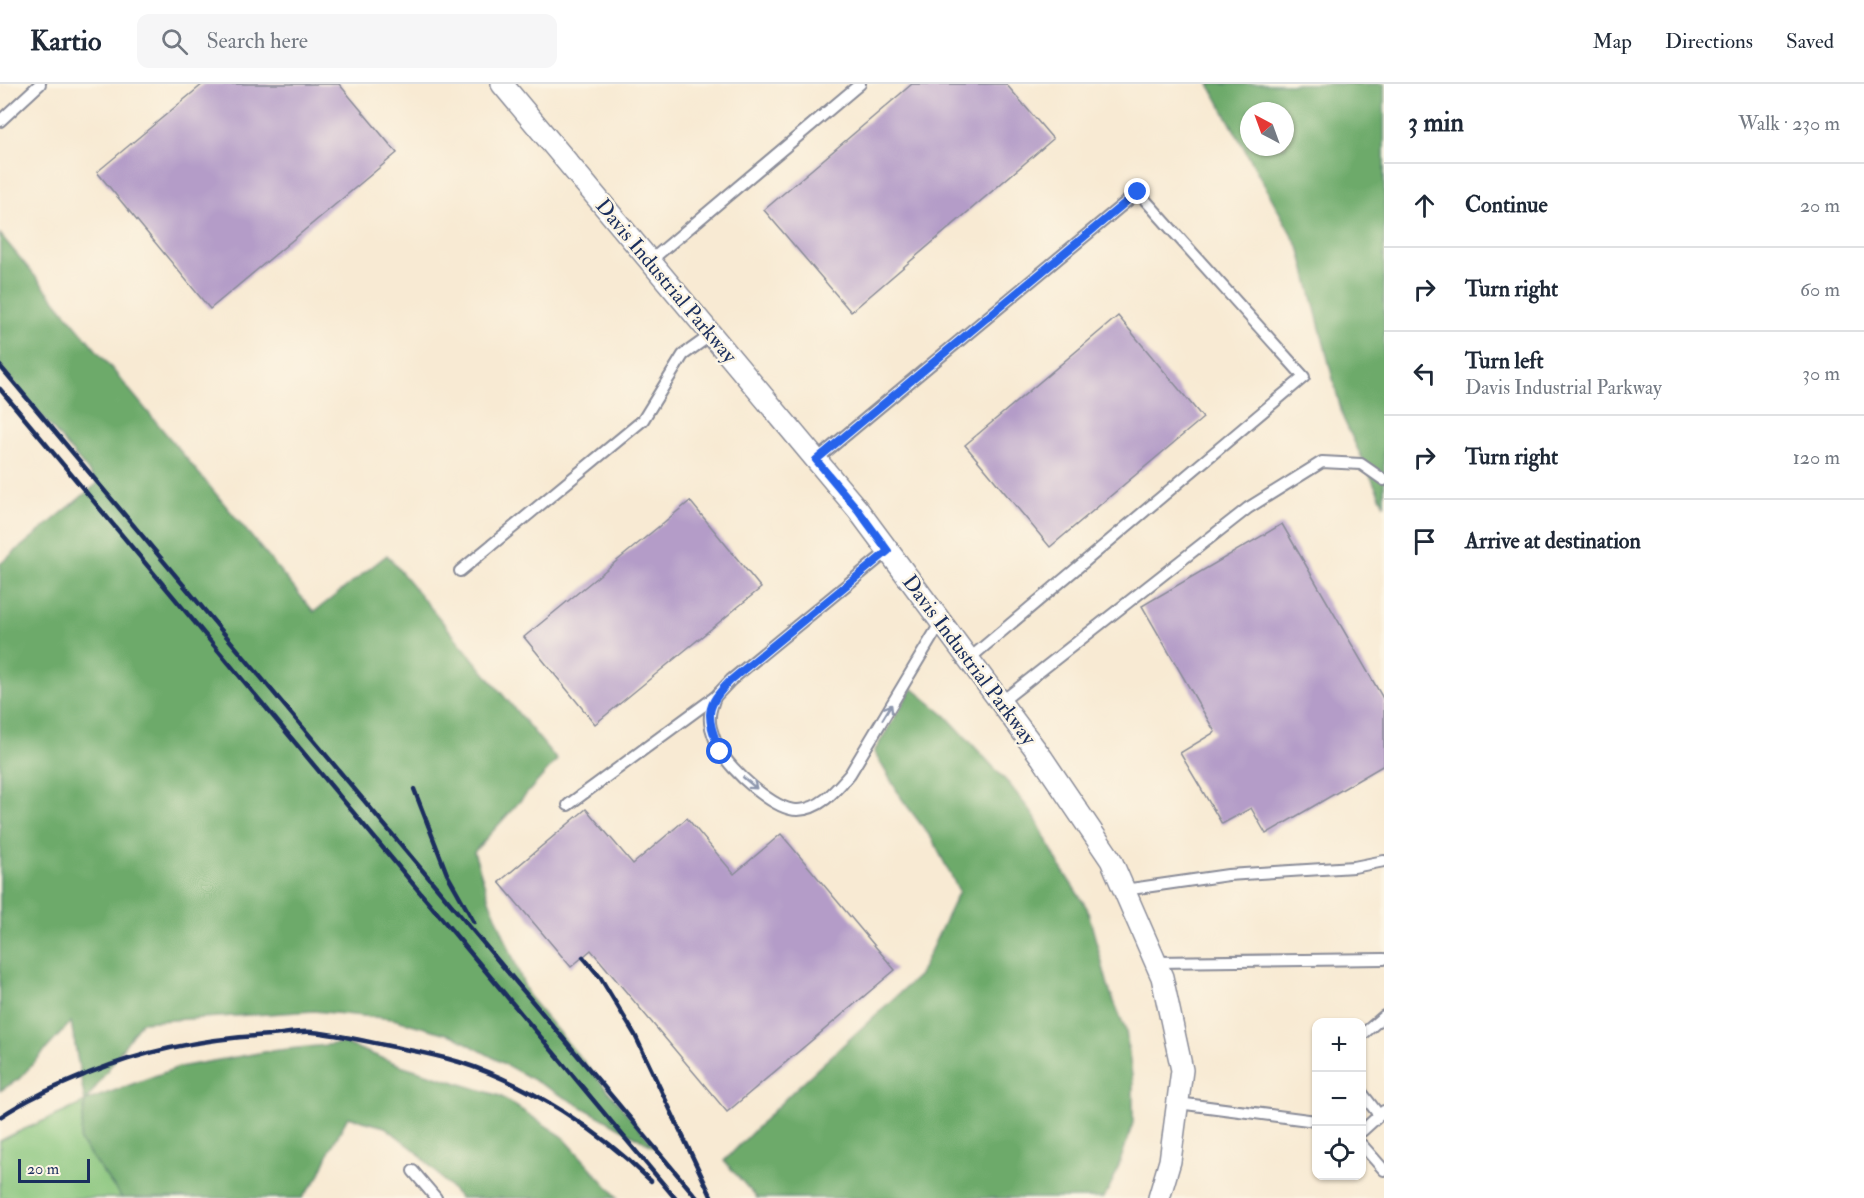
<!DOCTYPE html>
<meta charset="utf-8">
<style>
body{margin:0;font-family:"IM FELL Double Pica",serif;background:#f6f6f7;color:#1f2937}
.controls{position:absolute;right:18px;bottom:18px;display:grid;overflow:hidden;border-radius:12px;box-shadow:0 2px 4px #0004}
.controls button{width:54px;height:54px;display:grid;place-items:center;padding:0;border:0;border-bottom:2px solid #e0e1e3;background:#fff;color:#1f2937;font:30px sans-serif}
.compass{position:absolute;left:1240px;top:18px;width:54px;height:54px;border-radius:50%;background:#fff;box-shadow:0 2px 4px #0004;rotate:319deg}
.scale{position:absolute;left:18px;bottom:15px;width:72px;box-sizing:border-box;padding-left:6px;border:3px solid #1b2f5e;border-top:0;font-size:16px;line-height:21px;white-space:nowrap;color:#1b2f5e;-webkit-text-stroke:4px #fcf5e5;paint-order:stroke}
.stop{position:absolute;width:18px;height:18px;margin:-14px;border:4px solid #2563eb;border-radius:50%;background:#fff}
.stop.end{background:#2563eb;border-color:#fff;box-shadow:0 2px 6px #0008}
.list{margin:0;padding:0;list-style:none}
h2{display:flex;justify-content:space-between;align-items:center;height:78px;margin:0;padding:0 24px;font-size:26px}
h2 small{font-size:20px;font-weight:400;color:#747a83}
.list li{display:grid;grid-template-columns:39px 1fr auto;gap:18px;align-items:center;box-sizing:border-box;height:84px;padding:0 24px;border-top:2px solid #e0e1e3}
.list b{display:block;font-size:22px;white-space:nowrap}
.list p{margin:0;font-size:20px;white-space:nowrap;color:#747a83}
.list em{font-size:20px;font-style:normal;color:#747a83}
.icon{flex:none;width:33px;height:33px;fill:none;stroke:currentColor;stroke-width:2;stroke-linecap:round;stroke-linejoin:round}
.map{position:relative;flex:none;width:1384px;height:1114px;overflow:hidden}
header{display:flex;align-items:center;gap:36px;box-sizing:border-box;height:84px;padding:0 30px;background:#fff;border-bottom:2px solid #e0e1e3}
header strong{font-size:28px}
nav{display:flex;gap:33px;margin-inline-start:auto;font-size:21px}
.search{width:420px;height:54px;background:#f6f6f7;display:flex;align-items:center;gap:15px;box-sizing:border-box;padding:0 21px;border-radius:12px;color:#747a83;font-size:22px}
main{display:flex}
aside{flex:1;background:#fff}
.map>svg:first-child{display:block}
.green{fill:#87c57b;stroke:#517a6c;stroke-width:1.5}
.forest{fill:#6daa6b;stroke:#446c64;stroke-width:1.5;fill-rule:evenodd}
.building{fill:#b49cc8}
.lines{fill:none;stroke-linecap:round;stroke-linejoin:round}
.lane-casing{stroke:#8a8c98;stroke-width:14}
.street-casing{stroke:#8a8c98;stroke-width:24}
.lane{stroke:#fff;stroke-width:10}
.street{stroke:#fff;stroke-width:21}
.rail{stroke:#1b2f5e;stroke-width:4.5}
.oneway{stroke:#8d97ae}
.route{stroke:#2563eb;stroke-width:8}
.labels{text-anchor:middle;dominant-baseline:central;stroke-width:5;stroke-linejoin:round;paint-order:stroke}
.street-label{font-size:21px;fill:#1b2f5e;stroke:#fcf5e5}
</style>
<header>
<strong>Kartio</strong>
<div class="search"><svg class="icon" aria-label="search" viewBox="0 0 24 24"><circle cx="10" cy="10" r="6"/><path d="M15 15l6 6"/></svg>Search here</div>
<nav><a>Map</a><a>Directions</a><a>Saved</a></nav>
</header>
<main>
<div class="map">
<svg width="1384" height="1114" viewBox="0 0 1384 1114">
<rect width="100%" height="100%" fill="#fcf5e5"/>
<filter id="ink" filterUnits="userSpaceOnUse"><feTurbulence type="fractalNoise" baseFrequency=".0167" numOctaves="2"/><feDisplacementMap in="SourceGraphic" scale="12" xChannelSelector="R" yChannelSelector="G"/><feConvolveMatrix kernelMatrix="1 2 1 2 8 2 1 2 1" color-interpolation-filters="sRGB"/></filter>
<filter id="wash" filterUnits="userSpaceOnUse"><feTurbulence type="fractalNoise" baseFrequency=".008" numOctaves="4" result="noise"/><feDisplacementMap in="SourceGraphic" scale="24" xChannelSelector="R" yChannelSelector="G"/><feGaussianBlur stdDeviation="1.35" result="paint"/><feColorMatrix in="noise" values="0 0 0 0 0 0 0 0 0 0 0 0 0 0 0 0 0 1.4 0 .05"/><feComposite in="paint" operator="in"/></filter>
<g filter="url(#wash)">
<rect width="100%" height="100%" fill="#f8ead3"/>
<path class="green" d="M85 1018 80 1057 122 1114H0V1057C27 1042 57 1033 85 1018Z"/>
<g class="forest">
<path d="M1209 0H1384V421L1343 334 1300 166ZM1249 27H1285V63H1249Z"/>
<path d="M0 150 314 528 387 471 557 676 474 768 489 815 529 913 656 1064 454 952 393 935 314 927 141 938 86 1017 179 983 270 967 344 959 400 981 500 1012 562 1052 618 1114H460L416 1067 385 1043 348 1033 330 1066 318 1094 302 1114H122L80 1057 85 1018 71 938 19 995 0 1007V480L98 399 0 282Z"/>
<path d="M912 604 946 632 1010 701 1034 732 1061 784 1087 824 1109 905 1126 947 1133 999V1039L1116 1090 1104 1114H757L724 1077 790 1010 919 891 959 807 932 755 902 715 874 668Z"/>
</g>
<g id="blocks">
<g class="building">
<path d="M203 0H339L397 69 210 225 97 88Z"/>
<path d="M912 0H1006L1053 55 851 228 764 126Z"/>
<path d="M1118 232 1203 334 1050 463 965 361Z"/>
<path d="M690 417 761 504 595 640 524 553Z"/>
<path d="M1282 440 1384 616V681L1266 750 1251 724 1222 740 1180 669 1215 648 1142 522Z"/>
<path d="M586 725 633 780 687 734 734 790 781 750 895 886 727 1028 591 866 571 883 499 798Z"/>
</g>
</g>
</g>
<g filter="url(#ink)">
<use href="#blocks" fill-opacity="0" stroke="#8a8c98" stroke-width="1.5"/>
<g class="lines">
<defs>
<g id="lane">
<path d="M0 37 40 0"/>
<path d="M650 177 860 0"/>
<path d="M816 376 1138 108 1304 293 969 575"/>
<path d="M460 487 643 336 683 271 711 251"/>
<path d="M715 613C711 624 708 633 711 644 713 651 716 660 720 666 730 686 775 727 798 726 821 725 836 706 850 690L941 538"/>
<path d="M1001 618 1248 424 1322 378 1361 380 1384 396"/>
<path d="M568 721 715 613 731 596 888 467"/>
<path d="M1124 806 1228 791 1354 783 1384 777"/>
<path d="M1155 878 1384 875"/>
<path d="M1362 951 1384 932"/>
<path d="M1362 1009 1379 1031"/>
<path d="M1178 1019 1316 1037"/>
<path d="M1362 1047 1384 1027"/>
<path d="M1362 1061 1384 1086"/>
<path d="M413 1087 436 1114"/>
</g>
<path id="street" d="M502 0 858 426 1042 674 1111 776 1162 893 1182 986 1170 1077 1159 1114"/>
</defs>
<use href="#lane" class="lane-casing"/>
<use href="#street" class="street-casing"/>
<use href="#lane" class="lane"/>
<use href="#street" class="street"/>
<g class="rail">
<path d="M0 282 697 1114"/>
<path d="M0 305 675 1114"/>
<path d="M414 705 447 790 474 838"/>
<path d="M583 873 600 893 635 951 712 1114"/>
<path d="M0 1033C28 1014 58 1002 89 989 148 965 208 954 271 951 284 950 299 947 312 948 336 950 360 956 384 961 409 966 434 970 459 978 529 1000 599 1046 651 1097"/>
</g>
</g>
<defs><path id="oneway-shaft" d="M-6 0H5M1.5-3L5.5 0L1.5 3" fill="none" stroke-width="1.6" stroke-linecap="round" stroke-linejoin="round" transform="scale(1.5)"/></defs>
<g class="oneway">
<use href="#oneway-shaft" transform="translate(887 628) rotate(-59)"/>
<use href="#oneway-shaft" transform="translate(750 699) rotate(40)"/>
</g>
</g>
<g class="lines" filter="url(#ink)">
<path class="route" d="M720 668C707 632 703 624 731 596L888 467 858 426 816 376 1138 108"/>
</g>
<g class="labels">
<g class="street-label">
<text transform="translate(666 197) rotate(50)">Davis Industrial Parkway</text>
<text transform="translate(969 576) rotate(53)">Davis Industrial Parkway</text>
</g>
</g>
</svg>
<div class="controls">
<button>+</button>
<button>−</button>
<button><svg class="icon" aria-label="locate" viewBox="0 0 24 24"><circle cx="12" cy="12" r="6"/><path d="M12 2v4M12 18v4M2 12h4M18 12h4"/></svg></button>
</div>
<svg class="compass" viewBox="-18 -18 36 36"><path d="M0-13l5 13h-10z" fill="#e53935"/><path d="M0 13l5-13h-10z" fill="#747a83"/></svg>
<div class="scale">20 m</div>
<div class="stop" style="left:720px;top:668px"></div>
<div class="stop end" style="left:1138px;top:108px"></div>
</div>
<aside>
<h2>3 min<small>Walk · 230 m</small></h2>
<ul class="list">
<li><svg class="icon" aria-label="ahead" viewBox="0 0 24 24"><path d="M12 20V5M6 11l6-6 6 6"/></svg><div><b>Continue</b></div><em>20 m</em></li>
<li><svg class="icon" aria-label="right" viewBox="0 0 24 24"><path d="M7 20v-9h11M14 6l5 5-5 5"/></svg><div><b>Turn right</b></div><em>60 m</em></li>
<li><svg class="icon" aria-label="left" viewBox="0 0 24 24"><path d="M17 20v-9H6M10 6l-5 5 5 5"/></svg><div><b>Turn left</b><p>Davis Industrial Parkway</p></div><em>30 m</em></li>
<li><svg class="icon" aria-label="right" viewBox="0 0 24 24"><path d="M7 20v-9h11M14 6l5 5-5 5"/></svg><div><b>Turn right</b></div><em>120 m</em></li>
<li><svg class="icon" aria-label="arrive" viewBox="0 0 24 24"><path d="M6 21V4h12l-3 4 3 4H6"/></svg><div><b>Arrive at destination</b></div></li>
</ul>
</aside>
</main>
